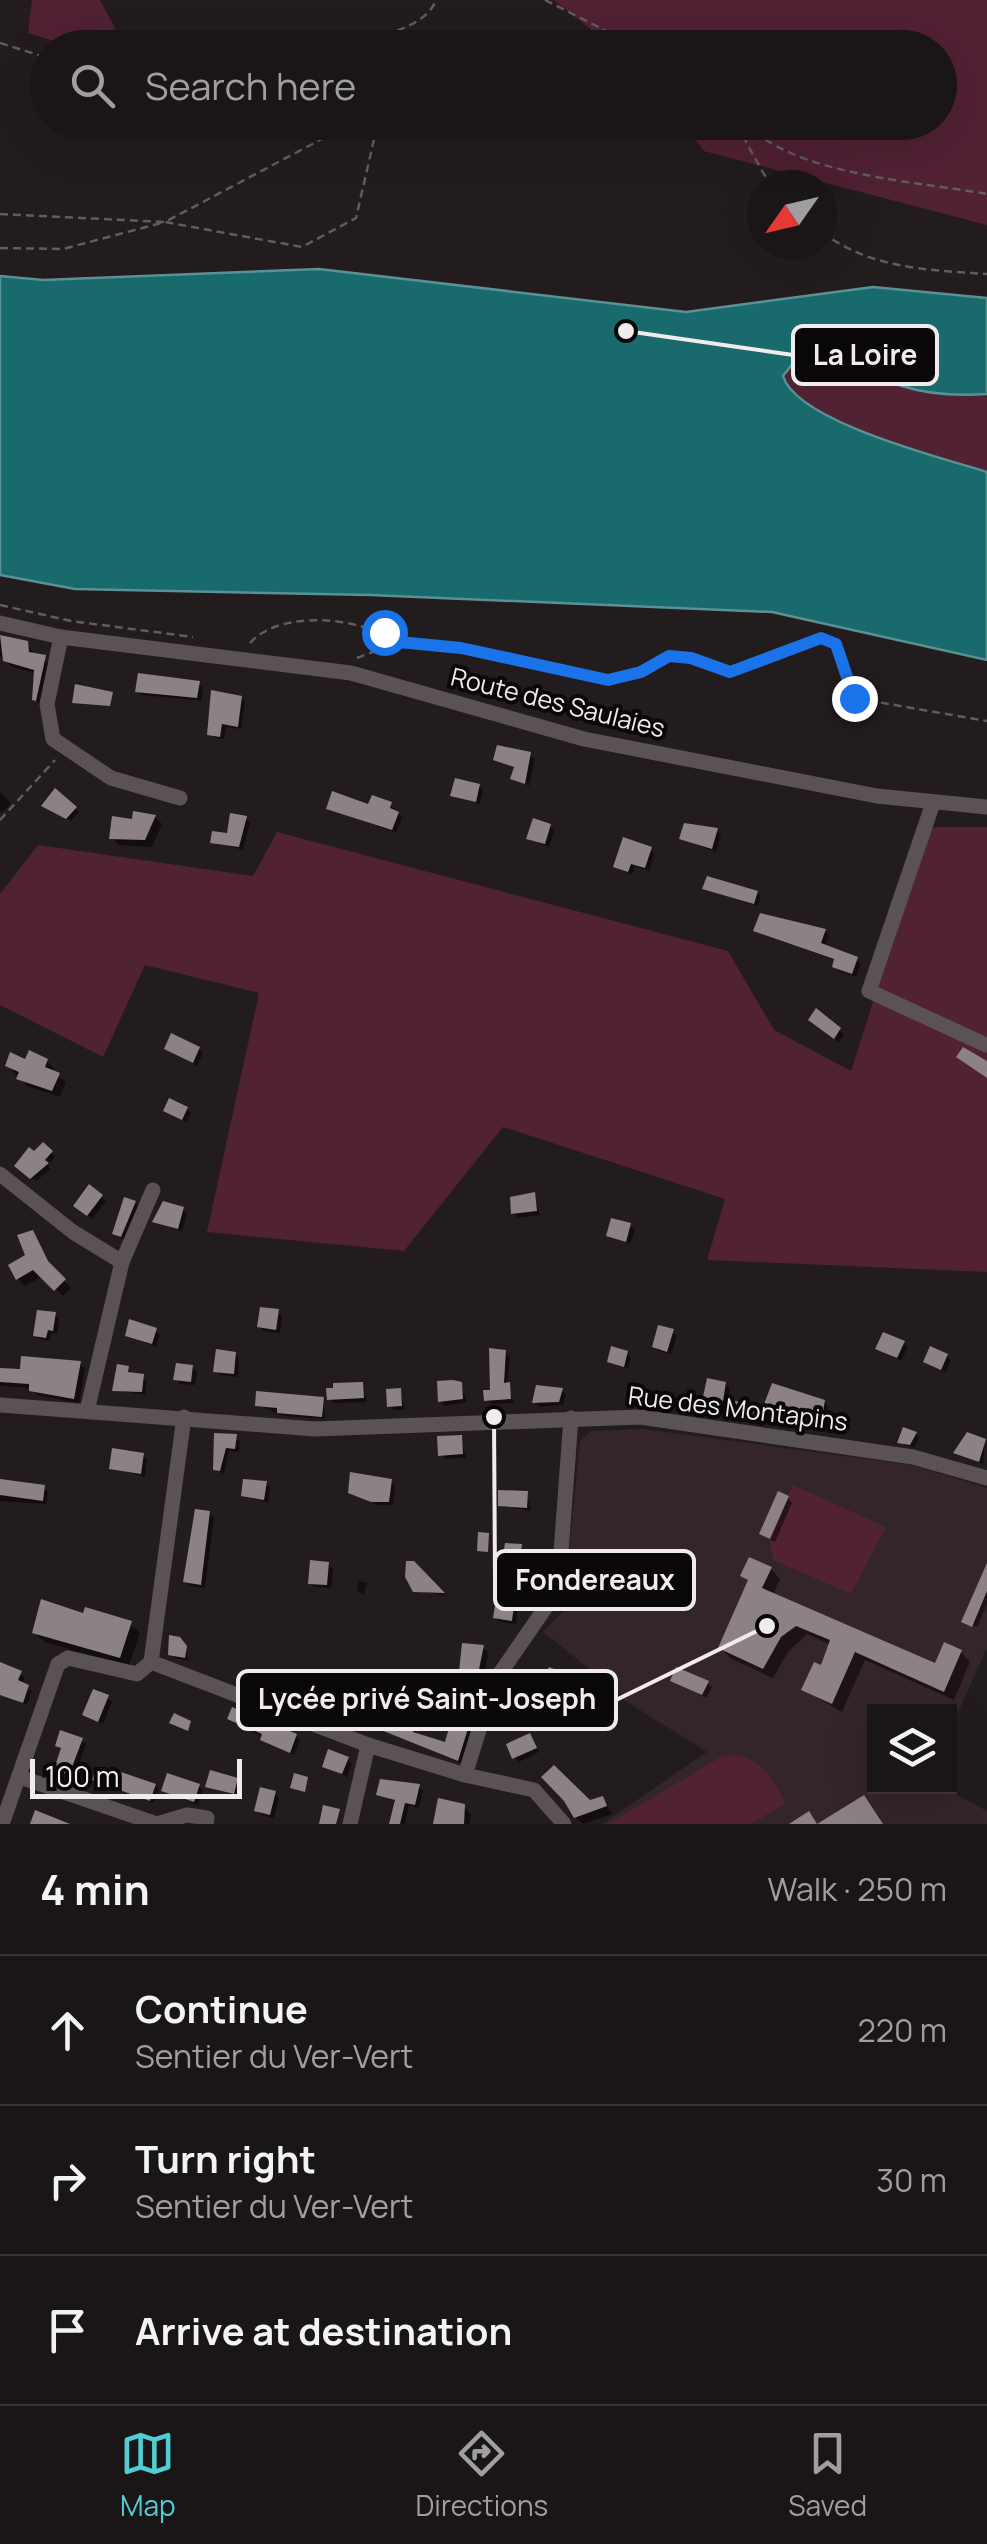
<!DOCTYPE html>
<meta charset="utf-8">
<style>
body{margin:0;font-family:Manrope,sans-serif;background:#231e1f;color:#f1f3f6}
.controls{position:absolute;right:30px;bottom:30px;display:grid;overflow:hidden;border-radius:0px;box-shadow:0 10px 40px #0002}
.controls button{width:90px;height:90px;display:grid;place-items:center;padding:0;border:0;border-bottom:2px solid #383435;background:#1a1516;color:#f1f3f6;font:50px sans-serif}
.compass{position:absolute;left:747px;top:170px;width:90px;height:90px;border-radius:50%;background:#1a1516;box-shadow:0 10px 40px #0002;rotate:236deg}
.scale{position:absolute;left:30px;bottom:25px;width:212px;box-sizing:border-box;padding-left:10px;border:5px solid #f0ebec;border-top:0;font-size:28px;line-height:35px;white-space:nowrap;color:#f0ebec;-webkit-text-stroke:8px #0a0708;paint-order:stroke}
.stop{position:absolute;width:30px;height:30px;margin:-22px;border:8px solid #1a73e8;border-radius:50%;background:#fff}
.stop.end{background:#1a73e8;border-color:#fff;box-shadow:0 2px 10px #0008}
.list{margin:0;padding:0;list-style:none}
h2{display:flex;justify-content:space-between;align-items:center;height:130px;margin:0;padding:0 40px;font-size:42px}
h2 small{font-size:32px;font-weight:400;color:#9f9fa1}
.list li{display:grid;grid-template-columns:65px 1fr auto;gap:30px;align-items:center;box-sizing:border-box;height:150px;padding:0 40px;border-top:2px solid #383435}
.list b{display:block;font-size:38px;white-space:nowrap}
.list p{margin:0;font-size:32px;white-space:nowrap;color:#9f9fa1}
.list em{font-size:32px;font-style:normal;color:#9f9fa1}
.icon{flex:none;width:55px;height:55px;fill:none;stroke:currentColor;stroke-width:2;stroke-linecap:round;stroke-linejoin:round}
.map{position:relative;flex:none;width:987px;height:1824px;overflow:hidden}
.search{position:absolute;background:#1a1516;box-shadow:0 10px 40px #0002;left:30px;right:30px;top:30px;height:110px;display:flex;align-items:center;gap:25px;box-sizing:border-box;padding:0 35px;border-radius:55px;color:#9f9fa1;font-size:38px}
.sheet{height:580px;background:#1a1516}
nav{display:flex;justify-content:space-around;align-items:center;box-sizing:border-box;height:140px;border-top:2px solid #383435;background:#1a1516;font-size:28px;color:#9f9fa1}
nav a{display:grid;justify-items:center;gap:5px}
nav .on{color:#51ccd1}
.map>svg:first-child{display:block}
.built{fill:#332529}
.green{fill:#512134}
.water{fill:#196a6d;stroke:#5a9193;stroke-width:2.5}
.shadow{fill:#0007}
.building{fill:#8c8285}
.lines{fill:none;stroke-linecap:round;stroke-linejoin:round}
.path{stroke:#625c5e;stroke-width:2.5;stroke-dasharray:8 5;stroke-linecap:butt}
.minor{stroke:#5b5255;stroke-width:15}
.route{stroke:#1a73e8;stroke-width:12}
.labels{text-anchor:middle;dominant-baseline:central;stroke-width:8;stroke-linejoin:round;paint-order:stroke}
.street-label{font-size:25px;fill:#f0ebec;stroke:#0a0708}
.leader{fill:none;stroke:#f0ebec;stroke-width:4}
.callout-dot{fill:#f0ebec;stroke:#0a0708;stroke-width:4}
.callout{fill:#0a0708;stroke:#f0ebec;stroke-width:4}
.callout-label{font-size:28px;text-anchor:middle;font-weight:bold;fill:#f0ebec}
</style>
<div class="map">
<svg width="987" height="1824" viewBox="0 0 987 1824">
<rect width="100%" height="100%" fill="#231c1e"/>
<path class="built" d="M643 1429 912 1465 987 1488V1648L950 1730V1712H874V1786L942 1787 987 1811V1824H602L707 1752 619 1697 621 1694 543 1632 563 1611 580 1441 591 1431Z"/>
<g class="green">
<path d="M32 0H100L119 36 77 48 28 33Z"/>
<path d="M554 0H987V225L704 151 682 123 940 122V48L613 47Z"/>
<path d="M817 354C874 377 925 396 987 394V472C942 458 797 422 783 376L798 357Z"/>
<path d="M929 827H987V1272L707 1260 725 1199 503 1127 404 1251 207 1232 259 993 145 965 103 1057 0 1005V894L38 845 253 876 277 832 728 951 774 1030 851 1071Z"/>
<path d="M793 1485 886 1527 851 1594 773 1560 770 1539Z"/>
<path d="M724 1755C763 1755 767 1773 786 1803L751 1824H608Z"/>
</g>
<path class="water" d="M319 269 686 312 873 287 987 298V394C957 396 930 395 902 386 869 376 833 352 798 357L783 376C797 422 943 458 987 472V660L772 612 370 595 75 589 0 575V276L43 280Z"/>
<g class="shadow">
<path d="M0 637 27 643 34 655 51 664 41 705 34 699 36 673 12 667 0 656Z"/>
<path d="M198 684 203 688 201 701 142 695 138 691Z"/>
<path d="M241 698 245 702 241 729 226 727 224 739 214 738 210 734Z"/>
<path d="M530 755 535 759 529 786 513 778 516 769 496 759Z"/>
<path d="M479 786 483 790 480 804 453 795Z"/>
<path d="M0 792 11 803 2 813 0 811Z"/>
<path d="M55 792 79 812 71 821 48 809Z"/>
<path d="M391 805 402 818 396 833 329 808Z"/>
<path d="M135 814 155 817 162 824 152 847 119 845 112 838 134 822Z"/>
<path d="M246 819 250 823 243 850 213 842 229 836Z"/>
<path d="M550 826 554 831 549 847 529 838Z"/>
<path d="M717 831 721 835 716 852 682 839Z"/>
<path d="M650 849 654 854 649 871 635 866 632 875 615 866Z"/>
<path d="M705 889 757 893 761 896 758 906Z"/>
<path d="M756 930 825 931 829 935 825 947 861 963 856 977 839 970 836 961Z"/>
<path d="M815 1024 840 1030 844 1035 839 1042Z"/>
<path d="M167 1048 199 1049 203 1053 197 1066Z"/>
<path d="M47 1061 54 1068 52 1072 66 1082 60 1097 27 1086 8 1066Z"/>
<path d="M186 1109 191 1113 186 1122 166 1110Z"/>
<path d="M43 1145 55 1156 48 1166 51 1169 36 1181 17 1166Z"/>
<path d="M89 1187 106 1201 92 1219 80 1210Z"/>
<path d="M534 1195 540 1215 518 1218 514 1213Z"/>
<path d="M135 1203 139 1207 125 1240 120 1238 115 1234Z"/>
<path d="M183 1209 187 1214 182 1232 155 1221Z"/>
<path d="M630 1226 635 1230 630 1244 609 1236Z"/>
<path d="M32 1233 54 1271 71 1288 63 1296 43 1276 25 1286 18 1279Z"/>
<path d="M277 1312 282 1316 280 1333 264 1331 260 1327Z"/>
<path d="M55 1315 59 1319 57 1334 51 1333 50 1341 40 1339 35 1335Z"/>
<path d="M155 1330 160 1335 156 1347 128 1335Z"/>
<path d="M672 1332 677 1336 671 1354 659 1351 655 1346Z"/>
<path d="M903 1343 908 1347 901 1361 878 1348Z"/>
<path d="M505 1352 510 1357 507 1384 514 1403 491 1404 487 1400Z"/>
<path d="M627 1353 631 1358 628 1369 610 1361Z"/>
<path d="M235 1354 239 1359 238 1377 220 1375 216 1371Z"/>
<path d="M947 1356 951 1360 946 1372 926 1361Z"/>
<path d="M79 1364 85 1369 79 1403 37 1395 32 1388 0 1386V1370Z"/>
<path d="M192 1367 197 1372 195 1385 180 1384 176 1379Z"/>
<path d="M127 1368 131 1375 147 1380 145 1395 115 1390Z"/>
<path d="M725 1384 730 1389 727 1404 706 1396Z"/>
<path d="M362 1385 367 1402 334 1403 329 1399Z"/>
<path d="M461 1385 467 1402 445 1406 441 1401Z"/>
<path d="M400 1391 405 1410H394L390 1406Z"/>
<path d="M562 1391 566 1395 563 1405 539 1407 535 1403Z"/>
<path d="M323 1399 325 1419 284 1416 257 1405Z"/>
<path d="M824 1402 828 1406 824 1427 766 1416 762 1426 729 1418Z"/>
<path d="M916 1434 919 1438 914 1448 900 1443Z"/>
<path d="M217 1435 240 1441 239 1452 229 1451 224 1474 215 1469Z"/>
<path d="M461 1438 466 1458 445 1459 441 1454Z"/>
<path d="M985 1441 983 1464 956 1453Z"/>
<path d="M142 1455 147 1460 145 1477 112 1468Z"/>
<path d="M0 1481 44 1488 48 1492 46 1504 0 1501Z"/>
<path d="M390 1482 395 1486 393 1505H377L351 1492Z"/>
<path d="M266 1483 270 1488 268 1503 243 1495Z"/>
<path d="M527 1494 531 1511 500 1505Z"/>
<path d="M788 1498 792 1503 775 1542 762 1534Z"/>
<path d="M209 1513 214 1518 205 1588 190 1586 186 1582Z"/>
<path d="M521 1547 525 1551 516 1624 500 1622 495 1618Z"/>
<path d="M413 1563 444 1595 415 1591Z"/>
<path d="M328 1564 333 1569 331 1588 314 1587 310 1583Z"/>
<path d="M771 1569 780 1579 773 1595 936 1666 961 1652 970 1662 954 1700 865 1660 842 1712 804 1690 822 1668 831 1645 807 1634 788 1652 773 1678 730 1658 721 1648 750 1582 743 1576Z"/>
<path d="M359 1581 367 1583 364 1595 357 1590Z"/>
<path d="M987 1586V1604L977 1627 965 1621Z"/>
<path d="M85 1616 130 1624 140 1633 129 1666 44 1642 34 1632Z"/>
<path d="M184 1645 189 1661 175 1658 170 1654Z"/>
<path d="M483 1648 488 1652 485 1673 482 1677 466 1675 462 1671Z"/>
<path d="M0 1665 25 1677 22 1685 32 1691 27 1705 16 1701 0 1684Z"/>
<path d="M673 1680 707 1683 712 1687 706 1698Z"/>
<path d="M107 1698 112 1702 103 1724 85 1715Z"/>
<path d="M472 1711 477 1716 462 1764 384 1730 415 1727 417 1736 447 1745Z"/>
<path d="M230 1719 295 1736 300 1740 294 1755Z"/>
<path d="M529 1736 539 1752 519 1762 514 1757Z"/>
<path d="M81 1740 86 1744 74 1778 57 1769 63 1750 58 1745Z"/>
<path d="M347 1759 352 1764 347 1777 325 1766Z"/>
<path d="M95 1780 155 1786 159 1790 154 1803Z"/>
<path d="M237 1780 241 1784 238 1797 208 1786Z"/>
<path d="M198 1786 203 1790 198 1805 164 1790Z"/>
<path d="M419 1787 423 1791 419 1808 409 1805 405 1824H393L397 1802 379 1794Z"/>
<path d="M275 1793 279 1798 274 1818 262 1815 257 1810Z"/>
<path d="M602 1799 612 1814 583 1824 576 1817 589 1803Z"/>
<path d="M464 1807 471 1814 470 1824H435Z"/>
</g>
<g class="building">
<path d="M0 635 28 641 29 652 46 655 36 701 32 700 34 670 3 661Z"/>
<path d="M138 673 200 681 197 698 135 692Z"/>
<path d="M75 684 113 692 110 706 72 703Z"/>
<path d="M211 690 242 696 238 727 222 724 220 737 207 735Z"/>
<path d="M497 745 531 752 525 784 510 779 514 767 493 760Z"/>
<path d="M455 778 480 784 476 802 450 796Z"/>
<path d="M55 788 77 807 66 819 41 806Z"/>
<path d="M332 791 368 804 372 795 392 802 390 808 399 812 392 830 326 809Z"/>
<path d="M133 811 156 815 145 840 109 839 112 816 132 819Z"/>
<path d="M230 813 247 816 239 847 210 843 212 831 227 833Z"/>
<path d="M533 818 551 824 545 844 526 839Z"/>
<path d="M684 823 718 828 712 849 679 839Z"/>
<path d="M623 837 652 847 645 868 631 864 628 872 613 867Z"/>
<path d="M707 876 758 891 754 904 702 889Z"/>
<path d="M760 913 826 929 821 943 858 957 852 974 832 967 834 959 753 931Z"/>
<path d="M816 1008 841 1028 834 1039 808 1020Z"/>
<path d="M171 1033 200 1047 193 1063 164 1049Z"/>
<path d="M963 1047 987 1061V1078L956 1057Z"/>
<path d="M29 1050 48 1059 45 1067 60 1073 52 1091 16 1079 19 1072 5 1066 10 1052 25 1059Z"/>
<path d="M169 1098 188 1107 182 1120 163 1111Z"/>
<path d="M43 1142 53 1151 45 1160 49 1163 30 1179 14 1166 29 1147 34 1151Z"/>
<path d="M89 1184 103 1195 87 1216 73 1206Z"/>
<path d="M535 1192 537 1211 511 1214 510 1197Z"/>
<path d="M124 1197 136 1201 121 1237 112 1234Z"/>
<path d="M163 1201 184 1207 178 1229 152 1222Z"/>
<path d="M611 1218 631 1223 626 1242 606 1236Z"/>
<path d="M33 1230 48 1261 66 1279 54 1291 33 1270 16 1280 8 1265 25 1255 17 1235Z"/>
<path d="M260 1307 279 1309 276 1330 257 1327Z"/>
<path d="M37 1310 56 1312 53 1331 48 1330 46 1338 33 1336Z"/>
<path d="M129 1319 157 1328 152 1344 125 1336Z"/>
<path d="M658 1325 674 1329 667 1352 652 1347Z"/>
<path d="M883 1332 905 1341 897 1358 875 1349Z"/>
<path d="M611 1346 628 1351 624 1367 607 1362Z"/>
<path d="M930 1346 948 1354 941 1370 923 1362Z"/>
<path d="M489 1348 506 1350 504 1383 510 1382 511 1399 484 1401 483 1390H490Z"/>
<path d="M216 1349 236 1352 234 1374 213 1372Z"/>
<path d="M21 1356 81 1361 74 1399 29 1391V1384L0 1382V1368L20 1369Z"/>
<path d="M176 1363 193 1365 191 1382 173 1380Z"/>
<path d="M117 1364 129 1366 128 1372 144 1374 142 1392 112 1391Z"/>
<path d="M707 1378 726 1382 723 1401 703 1397Z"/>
<path d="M453 1380 462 1382 463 1399 438 1402 437 1381Z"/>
<path d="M363 1382 364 1398 327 1400 326 1388H333V1383Z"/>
<path d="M772 1383 825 1400 821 1424 785 1414 762 1413 758 1423 727 1418 731 1400 763 1407Z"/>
<path d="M536 1385 563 1388 559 1402 532 1403Z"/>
<path d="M401 1388 402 1406 387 1407 386 1389Z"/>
<path d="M256 1391 324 1397 322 1417 277 1413V1408L255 1406Z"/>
<path d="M903 1427 917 1432 910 1445 897 1443Z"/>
<path d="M967 1432 986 1439 979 1462 953 1453Z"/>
<path d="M214 1433 237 1434 235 1449 226 1448 220 1471 213 1470Z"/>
<path d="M462 1435 463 1454 438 1456 437 1436Z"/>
<path d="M112 1448 144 1453 141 1474 109 1469Z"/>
<path d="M350 1472 392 1479 389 1502H371L348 1493Z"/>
<path d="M0 1479 45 1485 43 1501 0 1495Z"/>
<path d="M243 1479 267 1481 264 1500 241 1496Z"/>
<path d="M498 1490 528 1491 527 1508 498 1506Z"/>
<path d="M778 1491 789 1496 770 1539 759 1534Z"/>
<path d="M195 1509 210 1511 201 1585 183 1582Z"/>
<path d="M478 1532 489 1533 488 1552 477 1551Z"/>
<path d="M505 1543 522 1544 512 1621 493 1618Z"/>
<path d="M749 1557 772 1567 762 1588 935 1663 944 1642 962 1650 944 1692 855 1652 832 1704 801 1690 814 1662 821 1665 830 1640 796 1626 781 1637 763 1669 718 1648 748 1580 740 1576Z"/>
<path d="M310 1560 329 1562 327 1585 308 1584Z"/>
<path d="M406 1561H414L445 1593 413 1592 405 1577Z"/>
<path d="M987 1563V1591L972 1627 961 1622Z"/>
<path d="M41 1599 83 1613 85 1607 132 1621 120 1658 32 1633Z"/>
<path d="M169 1635 180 1637 187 1646 185 1658 168 1655Z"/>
<path d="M462 1643 484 1645 478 1674 459 1672Z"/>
<path d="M0 1662 22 1671 18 1680 29 1685 23 1703 0 1695Z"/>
<path d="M549 1667 583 1681 572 1699 541 1681Z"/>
<path d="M676 1667 709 1681 702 1695 670 1681Z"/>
<path d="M93 1689 109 1695 98 1722 82 1715Z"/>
<path d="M456 1703 474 1709 458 1761 381 1730 393 1715 416 1725 413 1732 445 1742Z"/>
<path d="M232 1707 297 1734 290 1753 260 1740 262 1734 227 1719Z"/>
<path d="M174 1713 191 1721 188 1731 169 1723Z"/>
<path d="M60 1730 83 1738 69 1775 54 1769 61 1748 55 1746Z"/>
<path d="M530 1733 537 1748 512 1759 506 1744Z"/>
<path d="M328 1749 349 1757 342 1774 322 1767Z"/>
<path d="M554 1765 590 1800 603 1796 607 1806 574 1818 564 1801 541 1777Z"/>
<path d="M210 1770 238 1778 234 1794 205 1787Z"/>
<path d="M95 1771 116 1778 118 1771 156 1784 150 1801 92 1780Z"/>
<path d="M167 1773 200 1784 194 1802 161 1791Z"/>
<path d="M294 1773 308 1777 305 1792 290 1788Z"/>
<path d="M380 1779 420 1784 415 1805 405 1803 400 1824H389L395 1800 376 1795Z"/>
<path d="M260 1787 276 1791 270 1815 254 1811Z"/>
<path d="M864 1795 883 1824H789L809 1811 817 1824Z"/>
<path d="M438 1798 465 1804 464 1824H433Z"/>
<path d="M323 1805 340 1809 336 1824H319Z"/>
<path d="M35 1810 70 1824H30Z"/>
</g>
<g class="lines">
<g class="path">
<path d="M545 0 622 39 667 48"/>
<path d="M0 43 48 58"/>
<path d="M308 48C342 42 423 37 436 0"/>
<path d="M390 48 392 34"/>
<path d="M743 122 746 142 770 185"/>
<path d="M746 122C789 175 922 182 987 194"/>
<path d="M0 214 165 222 354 122"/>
<path d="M822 232C870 269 929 270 987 274"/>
<path d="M0 248 63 249 165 222 302 247 356 218 378 122"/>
<path d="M0 605 71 621 193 637"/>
<path d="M250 643C282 608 362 618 398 642"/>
<path d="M357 658 399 642 461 648 608 680 641 672 669 657 691 658 730 673 821 638 836 644 854 698 987 721"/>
<path d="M0 820 55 760"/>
</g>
<g class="minor">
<path d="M0 623 61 637 351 673 584 739 877 796 987 807"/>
<path d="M61 637 47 704 53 739 111 778 180 798"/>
<path d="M933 803 869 991 986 1045"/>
<path d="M0 1174 73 1232 122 1262"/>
<path d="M0 1405 315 1429 640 1417 913 1457 987 1478"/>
<path d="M87 1411 122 1262 153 1190"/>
<path d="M184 1417 151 1662 368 1745 465 1775"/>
<path d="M20 1777 157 1824"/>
<path d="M2 1824 58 1664 68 1658 137 1674 151 1662"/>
<path d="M157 1824 187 1815 207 1818 206 1824"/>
<path d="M350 1824 368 1745"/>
<path d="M564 1824 534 1790 465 1775 494 1682 548 1604 559 1579 571 1418"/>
</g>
</g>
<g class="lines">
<path class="route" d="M384 632 399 642 461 648 608 680 641 672 669 656 691 658 730 672 821 638 836 644 854 698"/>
</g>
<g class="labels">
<g class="street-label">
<text transform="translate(558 702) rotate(14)">Route des Saulaies</text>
<text transform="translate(738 1408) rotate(7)">Rue des Montapins</text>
</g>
</g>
<path class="leader" d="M626 331L793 355M494 1417L495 1580M767 1626L616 1700"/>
<g class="callout-dot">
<circle cx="626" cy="331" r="10"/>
<circle cx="494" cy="1417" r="10"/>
<circle cx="767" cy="1626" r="10"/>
</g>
<g class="callout">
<rect x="793" y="326" width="144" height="58" rx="10"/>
<rect x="495" y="1551" width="199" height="58" rx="10"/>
<rect x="238" y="1671" width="378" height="58" rx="10"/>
</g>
<g class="callout-label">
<text x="865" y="365">La Loire</text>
<text x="595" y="1590">Fondereaux</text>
<text x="427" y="1709">Lycée privé Saint-Joseph</text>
</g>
</svg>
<div class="controls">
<button><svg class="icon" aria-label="layers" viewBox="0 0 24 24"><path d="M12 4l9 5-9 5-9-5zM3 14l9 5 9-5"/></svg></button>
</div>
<svg class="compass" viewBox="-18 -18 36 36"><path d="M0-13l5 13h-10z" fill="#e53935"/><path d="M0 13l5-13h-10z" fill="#9f9fa1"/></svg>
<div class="scale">100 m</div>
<div class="stop" style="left:384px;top:632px"></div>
<div class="stop end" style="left:854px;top:698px"></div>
<div class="search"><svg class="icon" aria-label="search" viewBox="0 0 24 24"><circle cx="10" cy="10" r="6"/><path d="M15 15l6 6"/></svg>Search here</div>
</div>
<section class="sheet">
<h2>4 min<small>Walk · 250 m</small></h2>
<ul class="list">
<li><svg class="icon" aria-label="ahead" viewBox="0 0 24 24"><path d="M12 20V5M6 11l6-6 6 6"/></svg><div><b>Continue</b><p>Sentier du Ver-Vert</p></div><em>220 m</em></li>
<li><svg class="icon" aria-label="right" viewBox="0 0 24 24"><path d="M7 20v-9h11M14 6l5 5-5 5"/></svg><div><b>Turn right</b><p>Sentier du Ver-Vert</p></div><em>30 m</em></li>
<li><svg class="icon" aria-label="arrive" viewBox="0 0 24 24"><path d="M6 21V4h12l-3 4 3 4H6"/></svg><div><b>Arrive at destination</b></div></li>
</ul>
</section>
<nav>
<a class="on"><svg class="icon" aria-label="map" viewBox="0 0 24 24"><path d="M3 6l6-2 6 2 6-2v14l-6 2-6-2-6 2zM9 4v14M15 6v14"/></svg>Map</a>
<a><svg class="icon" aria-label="directions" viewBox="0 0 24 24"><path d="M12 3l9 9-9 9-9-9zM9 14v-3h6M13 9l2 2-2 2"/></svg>Directions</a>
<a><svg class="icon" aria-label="saved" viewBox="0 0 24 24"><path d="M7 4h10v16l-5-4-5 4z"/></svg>Saved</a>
</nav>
